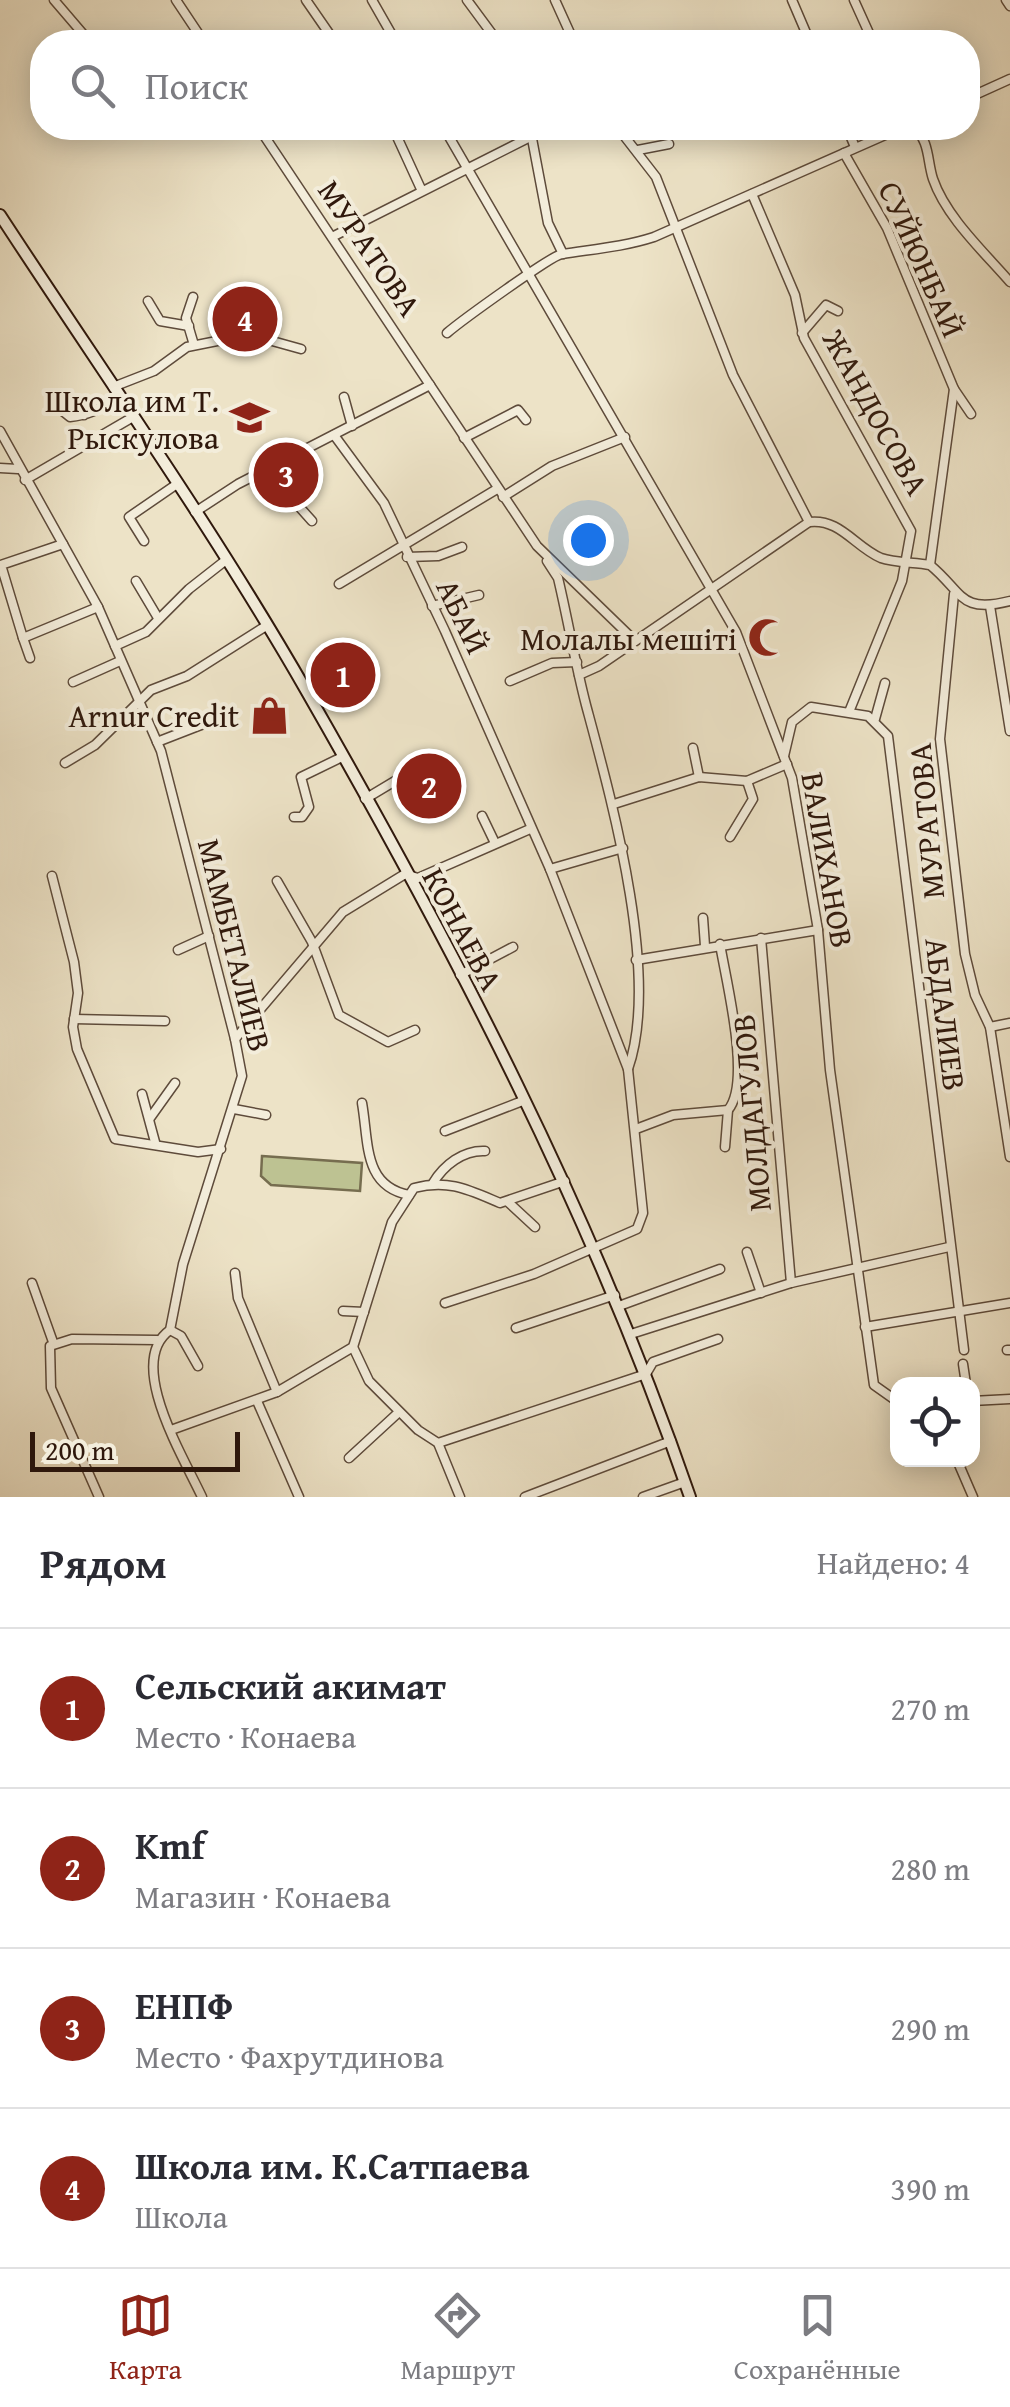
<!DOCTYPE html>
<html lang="ru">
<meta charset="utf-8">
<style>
body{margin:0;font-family:"Gentium Book Plus",serif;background:#f7f7f7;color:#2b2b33}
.controls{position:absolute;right:30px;bottom:30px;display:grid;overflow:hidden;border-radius:20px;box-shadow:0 5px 25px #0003}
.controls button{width:90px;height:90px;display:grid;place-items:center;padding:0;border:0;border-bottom:2px solid #e1e1e2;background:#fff;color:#2b2b33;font:50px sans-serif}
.scale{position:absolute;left:30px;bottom:25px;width:210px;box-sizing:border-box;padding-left:10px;border:5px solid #2f180c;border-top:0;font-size:28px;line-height:35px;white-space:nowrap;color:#2f180c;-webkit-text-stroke:8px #f3eddb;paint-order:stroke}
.you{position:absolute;left:588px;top:540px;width:35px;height:35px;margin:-25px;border:8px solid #fff;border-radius:50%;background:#1a73e8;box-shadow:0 0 0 15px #1a73e833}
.badge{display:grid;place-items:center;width:65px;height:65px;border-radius:50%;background:#8f2418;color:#fff;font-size:32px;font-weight:700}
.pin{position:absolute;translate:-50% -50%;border:5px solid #fff;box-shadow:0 2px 10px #0006}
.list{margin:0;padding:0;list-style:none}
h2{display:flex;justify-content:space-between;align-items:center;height:130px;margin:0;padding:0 40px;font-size:42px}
h2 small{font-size:32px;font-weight:400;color:#7c7c81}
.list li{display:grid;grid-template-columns:65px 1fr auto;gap:30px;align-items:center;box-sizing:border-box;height:160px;padding:0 40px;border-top:2px solid #e1e1e2}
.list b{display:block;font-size:38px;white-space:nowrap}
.list p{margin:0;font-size:32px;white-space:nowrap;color:#7c7c81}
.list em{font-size:32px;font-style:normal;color:#7c7c81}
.icon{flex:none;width:55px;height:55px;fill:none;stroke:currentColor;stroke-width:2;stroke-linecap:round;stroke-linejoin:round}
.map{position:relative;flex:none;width:1010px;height:1497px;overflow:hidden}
.search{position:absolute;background:#fff;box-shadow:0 5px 25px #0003;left:30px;right:30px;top:30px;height:110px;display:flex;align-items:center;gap:25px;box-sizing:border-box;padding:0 35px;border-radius:40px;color:#7c7c81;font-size:38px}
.sheet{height:770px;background:#fff}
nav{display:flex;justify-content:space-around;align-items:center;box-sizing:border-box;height:140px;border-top:2px solid #e1e1e2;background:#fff;font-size:28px;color:#7c7c81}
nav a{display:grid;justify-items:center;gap:5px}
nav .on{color:#8f2418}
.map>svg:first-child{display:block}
.green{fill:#bdc292;stroke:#766d4f;stroke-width:2.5}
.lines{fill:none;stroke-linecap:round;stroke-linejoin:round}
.street-casing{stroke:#5e4b3b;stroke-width:11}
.secondary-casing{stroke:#2f180c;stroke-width:14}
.street{stroke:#f3eddb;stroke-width:8}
.secondary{stroke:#f3eddb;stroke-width:10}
.labels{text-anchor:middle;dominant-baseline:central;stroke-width:8;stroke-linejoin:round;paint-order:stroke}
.street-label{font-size:32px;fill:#2f180c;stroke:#f3eddb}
.poi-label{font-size:32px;fill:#2f180c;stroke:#f3eddb;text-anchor:end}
</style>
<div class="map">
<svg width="1010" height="1497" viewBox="0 0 1010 1497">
<rect width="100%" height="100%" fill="#ede3c7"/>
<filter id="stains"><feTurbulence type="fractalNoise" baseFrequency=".002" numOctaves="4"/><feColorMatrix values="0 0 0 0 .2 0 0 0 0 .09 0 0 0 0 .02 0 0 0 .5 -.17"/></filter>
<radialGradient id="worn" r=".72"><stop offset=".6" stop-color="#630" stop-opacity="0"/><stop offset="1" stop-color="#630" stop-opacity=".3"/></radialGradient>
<path class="green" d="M262 1156 362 1163 360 1191 271 1185 261 1176Z"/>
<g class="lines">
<defs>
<g id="street">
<path d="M54 0 90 42"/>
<path d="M176 0 204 42"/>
<path d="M306 0 335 42"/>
<path d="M372 0 396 42"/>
<path d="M467 0 498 42"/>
<path d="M555 0 574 42"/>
<path d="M792 0 810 42"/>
<path d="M854 0 873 42"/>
<path d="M1006 0 1010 6"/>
<path d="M968 98 1010 79"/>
<path d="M259 128 537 546 635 641"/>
<path d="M393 128 421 189"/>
<path d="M444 128 736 632 792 778 818 930 830 1070 874 1385 898 1402"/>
<path d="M530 128 548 223 563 254"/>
<path d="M618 128 656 177 733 375 809 522"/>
<path d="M847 128 855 147"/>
<path d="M914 128C930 141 927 161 933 179 946 217 984 252 1010 282"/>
<path d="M638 150 669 144"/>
<path d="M844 153 887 228 954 389 930 565"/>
<path d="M752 194 795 295 804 338 911 531 902 581 849 712"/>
<path d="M332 237 548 128"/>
<path d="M193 297 186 318 194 345"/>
<path d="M148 301 160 321 189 326"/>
<path d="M447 333C461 321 552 255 562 254 594 249 623 247 654 237L901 128"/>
<path d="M802 333 826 305 838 311"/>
<path d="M113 387 154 371 187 347 217 341 265 339 301 349"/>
<path d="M954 389 971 414"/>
<path d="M344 397 352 426"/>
<path d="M84 415 65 395 59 400 60 409 70 417C91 415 102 407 120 397"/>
<path d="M0 431 98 607 161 751 235 1039 242 1076 183 1264 170 1330C125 1362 183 1456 202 1497"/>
<path d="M334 435 384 503 445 631 550 869 628 1069 643 1213 637 1229 534 1274 445 1303"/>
<path d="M464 438 518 410 526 420"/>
<path d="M0 468 18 469"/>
<path d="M268 472 312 521"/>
<path d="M25 480 133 417"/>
<path d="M503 497 552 466 625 437"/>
<path d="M195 512 238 484 430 385"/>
<path d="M144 541 129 517 177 484"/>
<path d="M63 544 1 565 23 638 98 607"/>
<path d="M407 557 438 556 462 547"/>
<path d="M547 561 558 578C568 620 575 663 586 705 611 798 661 976 628 1069"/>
<path d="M136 581 158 618"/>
<path d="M339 584 497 489"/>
<path d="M954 594 940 739 965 954 975 995 990 1027 1010 1157"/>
<path d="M432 606 479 595"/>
<path d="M990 606 1010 731"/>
<path d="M23 638 30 658"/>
<path d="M115 646 146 632 189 589 226 560"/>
<path d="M579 675 599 666 809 522C840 518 855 547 881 558 895 563 915 562 930 565 963 592 959 614 1010 601"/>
<path d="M510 681 552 663 577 662"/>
<path d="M73 682 120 661"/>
<path d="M875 719 885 683"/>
<path d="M157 742 206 723"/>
<path d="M693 748 699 777"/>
<path d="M784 756 792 722 811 707 868 716 888 736 964 1350"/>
<path d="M65 763 95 745 151 690 187 676 266 626"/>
<path d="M365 799 405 775"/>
<path d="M614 804 699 777 747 781 787 764"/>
<path d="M482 816 495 843"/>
<path d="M294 817H302L309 807 301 777 342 757"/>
<path d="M730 837 753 799 747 781"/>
<path d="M550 869 623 848"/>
<path d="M52 876 74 962 78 993 73 1027 77 1049 115 1139 198 1152 221 1149"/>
<path d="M277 881 312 942 339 1015 388 1042 415 1030"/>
<path d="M703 918 705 946"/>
<path d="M761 938 791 1283"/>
<path d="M178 950 209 936"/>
<path d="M636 960 818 930"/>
<path d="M460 975 513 947"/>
<path d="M74 1019 165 1021"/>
<path d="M990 1027 1010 1023"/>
<path d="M235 1039 343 912 405 874 418 878 530 829"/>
<path d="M142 1094 155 1142"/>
<path d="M362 1103C369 1143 363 1186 409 1195"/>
<path d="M234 1109 266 1115"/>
<path d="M150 1118 175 1083"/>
<path d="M636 1129 673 1115 728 1110C752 1082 726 981 720 944"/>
<path d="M445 1131 525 1100"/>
<path d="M725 1147 728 1110"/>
<path d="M433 1183C444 1165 463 1150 485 1151"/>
<path d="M508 1202 535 1227"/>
<path d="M747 1252 761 1293"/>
<path d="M235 1273 238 1298 277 1392"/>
<path d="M32 1283 53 1342"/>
<path d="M619 1306 720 1269"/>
<path d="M343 1311 364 1312"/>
<path d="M865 1327 1010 1303"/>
<path d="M516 1328 615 1295"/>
<path d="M170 1330 181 1336 198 1366"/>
<path d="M631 1334 791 1283 949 1247"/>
<path d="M353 1347 369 1381 418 1430 438 1443 460 1497"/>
<path d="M1007 1350H1010"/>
<path d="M963 1364 966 1384"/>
<path d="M257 1401 299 1497"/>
<path d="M972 1401 1010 1399"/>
<path d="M171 1430 277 1392 353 1347 392 1222 414 1188C449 1179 469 1190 500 1203L565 1181"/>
<path d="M438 1443 646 1374 653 1362 718 1339"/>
<path d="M349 1458 399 1412"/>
<path d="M957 1460 973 1497"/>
<path d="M99 1497 51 1388 50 1346 72 1339 157 1340"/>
<path d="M525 1497 671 1441"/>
<path d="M643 1497 685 1482"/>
</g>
<path id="secondary" d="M0 215C103 373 213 528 307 692 455 950 593 1215 690 1497"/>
</defs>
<use href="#street" class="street-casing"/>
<use href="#secondary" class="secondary-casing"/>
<use href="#street" class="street"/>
<use href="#secondary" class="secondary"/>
</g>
<defs>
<symbol id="school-bare" viewBox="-9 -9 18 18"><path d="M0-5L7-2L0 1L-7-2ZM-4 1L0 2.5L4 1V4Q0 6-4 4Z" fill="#8f2418" stroke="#f3eddb" stroke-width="2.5" paint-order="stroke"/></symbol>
<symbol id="mosque-bare" viewBox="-9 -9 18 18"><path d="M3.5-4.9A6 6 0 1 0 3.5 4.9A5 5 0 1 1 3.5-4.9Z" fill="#8f2418" stroke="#f3eddb" stroke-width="2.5" paint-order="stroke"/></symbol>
<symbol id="shop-bare" viewBox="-9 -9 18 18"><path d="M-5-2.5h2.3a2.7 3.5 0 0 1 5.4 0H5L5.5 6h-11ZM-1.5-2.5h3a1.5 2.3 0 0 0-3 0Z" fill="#8f2418" stroke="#f3eddb" stroke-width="2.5" paint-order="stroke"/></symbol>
</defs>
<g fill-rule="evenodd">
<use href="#school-bare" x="222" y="390" width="55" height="55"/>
<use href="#mosque-bare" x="740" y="610" width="55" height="55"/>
<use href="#shop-bare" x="242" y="688" width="55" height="55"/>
</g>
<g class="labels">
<g class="street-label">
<text transform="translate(370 248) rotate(56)">МУРАТОВА</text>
<text transform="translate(922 259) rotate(66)">СУЙЮНБАЙ</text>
<text transform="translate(876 412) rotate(61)">ЖАНДОСОВА</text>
<text transform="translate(463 616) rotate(64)">АБАЙ</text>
<text transform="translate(926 821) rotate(-95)">МУРАТОВА</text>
<text transform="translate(828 860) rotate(80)">ВАЛИХАНОВ</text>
<text transform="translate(463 929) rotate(62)">КОНАЕВА</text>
<text transform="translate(235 945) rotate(76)">МАМБЕТАЛИЕВ</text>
<text transform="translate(946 1014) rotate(83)">АБДАЛИЕВ</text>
<text transform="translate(751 1113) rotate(-95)">МОЛДАГУЛОВ</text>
</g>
<g class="poi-label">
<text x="219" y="400">Школа им Т.<tspan x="219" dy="37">Рыскулова</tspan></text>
<text x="737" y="638">Молалы мешіті</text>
<text x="239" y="715">Arnur Credit</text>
</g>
</g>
<rect width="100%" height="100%" filter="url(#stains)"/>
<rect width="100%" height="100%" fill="url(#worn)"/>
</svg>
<div class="controls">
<button><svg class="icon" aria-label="locate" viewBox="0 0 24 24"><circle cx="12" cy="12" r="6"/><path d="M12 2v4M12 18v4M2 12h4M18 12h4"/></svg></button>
</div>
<div class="scale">200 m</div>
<div class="you"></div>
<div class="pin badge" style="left:343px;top:675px">1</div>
<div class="pin badge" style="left:429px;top:786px">2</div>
<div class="pin badge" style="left:286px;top:475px">3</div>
<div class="pin badge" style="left:245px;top:319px">4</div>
<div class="search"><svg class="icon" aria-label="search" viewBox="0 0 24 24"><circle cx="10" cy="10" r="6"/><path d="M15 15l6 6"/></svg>Поиск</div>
</div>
<section class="sheet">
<h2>Рядом<small>Найдено: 4</small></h2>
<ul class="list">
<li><span class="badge">1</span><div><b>Сельский акимат</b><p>Место · Конаева</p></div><em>270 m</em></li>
<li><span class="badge">2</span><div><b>Kmf</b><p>Магазин · Конаева</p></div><em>280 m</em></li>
<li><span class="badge">3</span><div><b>ЕНПФ</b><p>Место · Фахрутдинова</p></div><em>290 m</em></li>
<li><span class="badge">4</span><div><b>Школа им. К.Сатпаева</b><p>Школа</p></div><em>390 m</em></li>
</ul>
</section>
<nav>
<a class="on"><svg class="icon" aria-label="map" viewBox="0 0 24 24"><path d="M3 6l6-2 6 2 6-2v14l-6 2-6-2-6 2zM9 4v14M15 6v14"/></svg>Карта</a>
<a><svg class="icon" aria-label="directions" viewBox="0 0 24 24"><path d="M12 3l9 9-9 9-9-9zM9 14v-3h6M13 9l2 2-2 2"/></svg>Маршрут</a>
<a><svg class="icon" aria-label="saved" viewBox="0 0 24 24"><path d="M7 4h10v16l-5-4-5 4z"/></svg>Сохранённые</a>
</nav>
